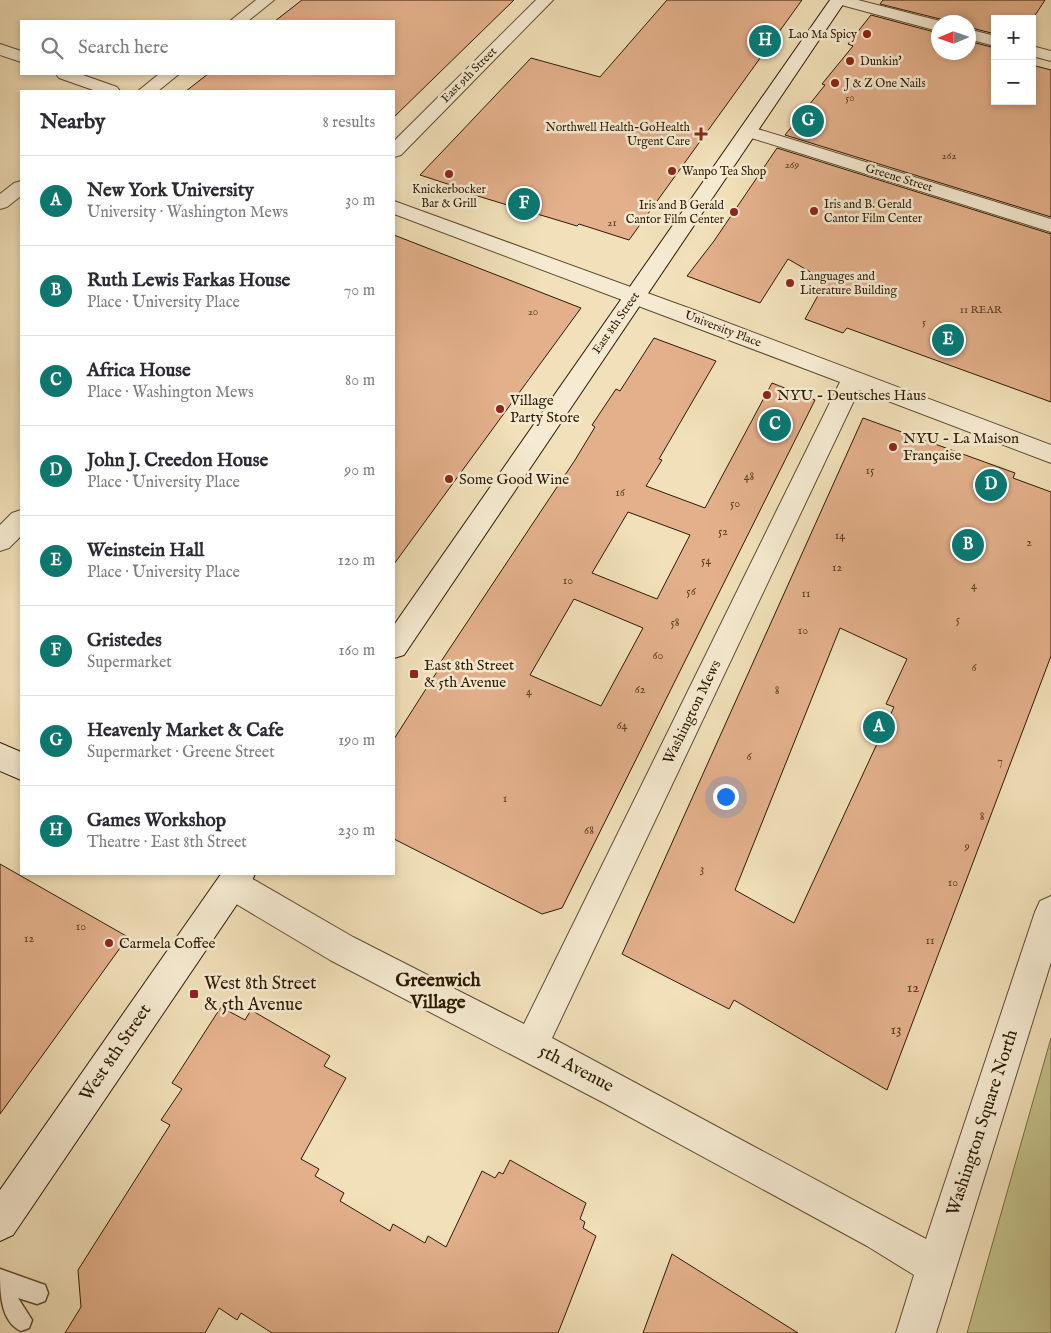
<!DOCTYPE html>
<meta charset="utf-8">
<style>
body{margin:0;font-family:"IM FELL English",serif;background:#f7f7f7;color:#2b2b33}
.controls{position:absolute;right:15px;top:15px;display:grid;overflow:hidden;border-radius:0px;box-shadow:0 2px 8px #0003}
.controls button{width:45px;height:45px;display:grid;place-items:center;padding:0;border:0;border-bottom:1px solid #e1e1e2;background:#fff;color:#2b2b33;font:25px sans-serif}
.compass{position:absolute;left:931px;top:15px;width:45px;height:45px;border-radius:50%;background:#fff;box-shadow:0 2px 8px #0003;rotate:268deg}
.you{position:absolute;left:725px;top:796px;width:18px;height:18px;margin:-12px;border:4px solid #fff;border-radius:50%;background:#1a73e8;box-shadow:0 0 0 8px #1a73e833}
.badge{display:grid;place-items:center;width:32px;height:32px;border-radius:50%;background:#0f766e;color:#fff;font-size:16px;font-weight:700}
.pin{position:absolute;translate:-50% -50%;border:2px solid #fff;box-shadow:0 1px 5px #0006}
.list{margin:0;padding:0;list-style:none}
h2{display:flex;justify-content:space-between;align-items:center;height:65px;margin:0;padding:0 20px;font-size:21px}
h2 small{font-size:16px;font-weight:400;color:#7c7c81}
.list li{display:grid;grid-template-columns:32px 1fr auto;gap:15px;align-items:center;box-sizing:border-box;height:90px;padding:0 20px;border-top:1px solid #e1e1e2}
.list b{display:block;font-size:19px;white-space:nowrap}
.list p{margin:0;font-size:16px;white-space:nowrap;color:#7c7c81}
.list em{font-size:16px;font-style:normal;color:#7c7c81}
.icon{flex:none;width:28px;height:28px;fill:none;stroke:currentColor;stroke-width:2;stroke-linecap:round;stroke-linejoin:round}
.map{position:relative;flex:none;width:1051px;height:1333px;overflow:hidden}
.search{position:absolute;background:#fff;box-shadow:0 2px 8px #0003;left:20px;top:20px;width:375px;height:55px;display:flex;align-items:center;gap:12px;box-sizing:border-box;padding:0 18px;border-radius:0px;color:#7c7c81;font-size:19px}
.panel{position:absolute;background:#fff;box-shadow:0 2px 8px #0003;left:20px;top:90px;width:375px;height:785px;border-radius:0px}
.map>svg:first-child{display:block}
.green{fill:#c2c08a;stroke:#786e46}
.building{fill:#e3b08b;stroke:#2e1b03;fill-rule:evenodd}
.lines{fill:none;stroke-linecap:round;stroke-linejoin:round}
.service-casing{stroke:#5f4c30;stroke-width:3}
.minor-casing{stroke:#5f4c30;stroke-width:2}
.secondary-casing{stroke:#2e1b03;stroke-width:2}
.service{fill:#f6ebd2;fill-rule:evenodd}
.minor{fill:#f6ebd2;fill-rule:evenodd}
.secondary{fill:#f6ebd2;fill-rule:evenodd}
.poi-dot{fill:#8f2418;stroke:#f6ebd2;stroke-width:2}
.labels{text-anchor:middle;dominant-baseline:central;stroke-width:5;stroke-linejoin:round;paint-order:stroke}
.far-number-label{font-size:11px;fill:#5b4025}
.far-poi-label{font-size:12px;fill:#2e1b03;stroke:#f6ebd2;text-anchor:start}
.far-street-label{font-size:12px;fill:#2e1b03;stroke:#f6ebd2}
.number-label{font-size:12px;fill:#5b4025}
.poi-label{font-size:15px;fill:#2e1b03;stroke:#f6ebd2;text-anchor:start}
.street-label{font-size:15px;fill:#2e1b03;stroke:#f6ebd2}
.near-number-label{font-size:15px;fill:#5b4025}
.near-poi-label{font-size:18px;fill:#2e1b03;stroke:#f6ebd2;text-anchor:start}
.near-street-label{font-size:18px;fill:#2e1b03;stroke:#f6ebd2}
.near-neighbourhood-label{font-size:19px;font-weight:bold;fill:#2e1b03;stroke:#f6ebd2}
</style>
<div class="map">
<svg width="1051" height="1333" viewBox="0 0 1051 1333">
<rect width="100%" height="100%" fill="#f1e0b9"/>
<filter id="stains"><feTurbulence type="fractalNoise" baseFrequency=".004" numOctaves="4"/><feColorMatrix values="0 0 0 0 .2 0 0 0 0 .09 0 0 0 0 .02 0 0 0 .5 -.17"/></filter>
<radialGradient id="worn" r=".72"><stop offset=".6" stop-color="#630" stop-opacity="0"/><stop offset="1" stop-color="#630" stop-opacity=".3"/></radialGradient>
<path class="green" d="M1051 1038V1333H967Z"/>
<g class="building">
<path d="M302 0H514L394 117V91H186L208 74H394V21H275Z"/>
<path d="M667 0H802L629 240 579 224 577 226 461 191 463 189 420 175 531 58 600 77Z"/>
<path d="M883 0H1045L1032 20 995 19V34L968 27V22H946L944 20 880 4Z"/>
<path d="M871 15 938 33V52H968V41L995 48V101H1032V65L1051 70V217L785 135 825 85 822 84 853 46 848 44Z"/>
<path d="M777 148 1051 234V402L847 328 843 333 805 319 826 281 788 259 760 303 687 276 714 241Z"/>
<path d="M394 235 581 308 394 564Z"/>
<path d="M654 338 716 361 659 459 662 460 646 486 705 508 772 383 815 400 562 908 542 914 394 839V739L440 667 438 666 575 460 595 427 592 425 616 389 620 391ZM628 512 690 535 657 599 592 573ZM574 599 643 628 601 706 530 675Z"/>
<path d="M863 418 1015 473 1013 478 1051 492V656L887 1090 734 1000 729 1009 622 954ZM840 628 907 659 886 704 894 707 794 923 735 890Z"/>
<path d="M0 864 128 937 0 1114Z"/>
<path d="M221 1007 245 1020 251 1010 330 1056 324 1066 346 1078 301 1159 319 1169 315 1176 344 1193 340 1201 390 1231 393 1224 425 1243 428 1236 446 1247 482 1171 495 1178 499 1172 503 1174 510 1160 586 1203 580 1219 585 1222 583 1228 596 1236 558 1333H272L241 1313 237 1320 219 1308 205 1333H65L81 1307 78 1270 170 1125 161 1120 182 1089 172 1083Z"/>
<path d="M672 1254 798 1333H643Z"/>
</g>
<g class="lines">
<defs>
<path id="service" d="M0 1269 45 1285 48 1293 45 1301 37 1304 18 1298 32 1320 29 1328 21 1331C0 1321 0 1292 0 1269Z"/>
<g id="minor">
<path d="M256 0H274L248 21H230Z"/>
<path d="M536 0H553L401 155 394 157V141Z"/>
<path d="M832 0H858L944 22H938V31L834 3Z"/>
<path d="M968 29 995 36V46L968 39Z"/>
<path d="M0 44 21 51V62L0 55Z"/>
<path d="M1032 46 1051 51V61L1032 56Z"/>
<path d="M56 74H80L117 87 120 91H96L59 78Z"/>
<path d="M159 74H179L158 91H138Z"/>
<path d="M748 126 1051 219V232L742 135 739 131 742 127Z"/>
<path d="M21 181V196L7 207 0 209V194L14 183Z"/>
<path d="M394 201 694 310 1051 445V463L859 390 552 1038 926 1239 1035 912 1040 901 1051 896V962L936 1333H896L914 1275 867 1246 606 1104 330 960 221 895 216 884 221 874H244L353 937 524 1024 840 382 394 214Z"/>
<path d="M21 510V536L9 548 0 551V525L12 513Z"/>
</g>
<g id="secondary">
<path d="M830 0H846L404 655 394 658V625Z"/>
<path d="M0 743 21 752V780L0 771Z"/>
<path d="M221 874H255L250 885 13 1235 0 1241V1190Z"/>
</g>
</defs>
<use href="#service" class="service-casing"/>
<use href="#minor" class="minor-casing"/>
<use href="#secondary" class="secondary-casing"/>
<use href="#service" class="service"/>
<use href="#minor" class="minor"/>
<use href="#secondary" class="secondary"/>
</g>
<g class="poi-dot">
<circle cx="867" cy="34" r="5"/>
<circle cx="850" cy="61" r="5"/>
<circle cx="835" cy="83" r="5"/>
<path d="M698.5 126.5h5v5h5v5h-5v5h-5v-5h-5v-5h5z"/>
<circle cx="672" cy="171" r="5"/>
<circle cx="449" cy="174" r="5"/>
<circle cx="814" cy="211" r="5"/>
<circle cx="734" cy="212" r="5"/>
<circle cx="790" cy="283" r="5"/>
<circle cx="767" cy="395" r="5"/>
<circle cx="500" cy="409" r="5"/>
<circle cx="893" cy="447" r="5"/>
<circle cx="449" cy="479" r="5"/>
<rect x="409" y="669" width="10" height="10" rx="2.5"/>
<circle cx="109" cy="943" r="5"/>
<rect x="189" y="989" width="10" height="10" rx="2.5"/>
</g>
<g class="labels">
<g class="far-number-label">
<text x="850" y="98">50</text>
<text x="949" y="156">262</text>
<text x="792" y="165">269</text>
<text x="612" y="223">21</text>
<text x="981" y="310">11 REAR</text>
<text x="533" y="312">20</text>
<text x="924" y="322">5</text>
</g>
<g class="far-poi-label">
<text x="857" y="34" text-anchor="end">Lao Ma Spicy</text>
<text x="860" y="61">Dunkin'</text>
<text x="845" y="83">J &amp; Z One Nails</text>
<text x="690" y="127" text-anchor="end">Northwell Health-GoHealth<tspan x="690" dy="14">Urgent Care</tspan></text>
<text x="682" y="171">Wanpo Tea Shop</text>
<text x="449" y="189" text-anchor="middle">Knickerbocker<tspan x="449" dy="14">Bar &amp; Grill</tspan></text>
<text x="824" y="204">Iris and B. Gerald<tspan x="824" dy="14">Cantor Film Center</tspan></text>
<text x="724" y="205" text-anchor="end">Iris and B Gerald<tspan x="724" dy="14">Cantor Film Center</tspan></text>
<text x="800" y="276">Languages and<tspan x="800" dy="14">Literature Building</tspan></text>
</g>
<g class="far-street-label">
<text transform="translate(469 75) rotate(-45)">East 9th Street</text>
<text transform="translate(899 178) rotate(17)">Greene Street</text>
<text transform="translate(616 323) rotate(-55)">East 8th Street</text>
<text transform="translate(723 329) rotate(21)">University Place</text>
</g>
<g class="number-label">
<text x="870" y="470">15</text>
<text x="749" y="476">48</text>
<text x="620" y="492">16</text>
<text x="735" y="503">50</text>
<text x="723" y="531">52</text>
<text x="840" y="535">14</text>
<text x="1029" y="542">2</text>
<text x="706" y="560">54</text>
<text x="837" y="567">12</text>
<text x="568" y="580">10</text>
<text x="974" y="585">4</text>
<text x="691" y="591">56</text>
<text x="806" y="593">11</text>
<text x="958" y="619">5</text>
<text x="675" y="622">58</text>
<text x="803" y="630">10</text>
<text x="658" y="655">60</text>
<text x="974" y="667">6</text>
<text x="640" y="689">62</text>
<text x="777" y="690">8</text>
<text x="529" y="691">4</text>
<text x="622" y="725">64</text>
<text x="749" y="756">6</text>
<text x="1000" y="761">7</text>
<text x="505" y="798">1</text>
<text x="982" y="816">8</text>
<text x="589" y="830">68</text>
<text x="967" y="846">9</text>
<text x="702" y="868">3</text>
<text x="953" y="882">10</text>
<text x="81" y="926">10</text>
<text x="29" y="938">12</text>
<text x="930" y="940">11</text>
</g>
<g class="poi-label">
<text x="777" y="395">NYU - Deutsches Haus</text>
<text x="510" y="400">Village<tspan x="510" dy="17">Party Store</tspan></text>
<text x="903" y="438">NYU - La Maison<tspan x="903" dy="17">Française</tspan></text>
<text x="459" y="479">Some Good Wine</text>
<text x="424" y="665">East 8th Street<tspan x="424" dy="17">&amp; 5th Avenue</tspan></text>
<text x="119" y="943">Carmela Coffee</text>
</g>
<g class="street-label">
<text transform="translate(692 712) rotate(-64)">Washington Mews</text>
</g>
<g class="near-number-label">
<text x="913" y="987">12</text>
<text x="896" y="1029">13</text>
</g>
<g class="near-poi-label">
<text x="204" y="984">West 8th Street<tspan x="204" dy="21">&amp; 5th Avenue</tspan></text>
</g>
<g class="near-street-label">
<text transform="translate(116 1053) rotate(-56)">West 8th Street</text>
<text transform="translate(576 1069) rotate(28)">5th Avenue</text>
<text transform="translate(983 1123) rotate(-72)">Washington Square North</text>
</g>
<g class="near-neighbourhood-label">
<text x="438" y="981">Greenwich<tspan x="438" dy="22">Village</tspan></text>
</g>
</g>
<rect width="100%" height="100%" filter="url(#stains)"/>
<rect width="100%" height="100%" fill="url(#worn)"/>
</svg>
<div class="controls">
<button>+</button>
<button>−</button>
</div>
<svg class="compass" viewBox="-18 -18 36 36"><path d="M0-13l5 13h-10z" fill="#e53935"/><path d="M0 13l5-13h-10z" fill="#7c7c81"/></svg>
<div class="you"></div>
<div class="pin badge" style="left:879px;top:727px">A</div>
<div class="pin badge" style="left:968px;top:545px">B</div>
<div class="pin badge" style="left:775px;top:425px">C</div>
<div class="pin badge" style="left:991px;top:485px">D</div>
<div class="pin badge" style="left:948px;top:340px">E</div>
<div class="pin badge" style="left:524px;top:204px">F</div>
<div class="pin badge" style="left:808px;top:121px">G</div>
<div class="pin badge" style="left:765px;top:41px">H</div>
<div class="search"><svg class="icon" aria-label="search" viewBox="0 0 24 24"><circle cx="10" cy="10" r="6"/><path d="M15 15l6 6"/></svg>Search here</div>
<section class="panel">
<h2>Nearby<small>8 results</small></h2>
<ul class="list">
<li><span class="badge">A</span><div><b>New York University</b><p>University · Washington Mews</p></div><em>30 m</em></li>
<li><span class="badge">B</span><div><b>Ruth Lewis Farkas House</b><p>Place · University Place</p></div><em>70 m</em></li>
<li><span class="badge">C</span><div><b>Africa House</b><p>Place · Washington Mews</p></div><em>80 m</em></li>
<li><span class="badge">D</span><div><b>John J. Creedon House</b><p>Place · University Place</p></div><em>90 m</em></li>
<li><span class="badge">E</span><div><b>Weinstein Hall</b><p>Place · University Place</p></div><em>120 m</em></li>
<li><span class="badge">F</span><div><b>Gristedes</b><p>Supermarket</p></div><em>160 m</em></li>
<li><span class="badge">G</span><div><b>Heavenly Market &amp; Cafe</b><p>Supermarket · Greene Street</p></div><em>190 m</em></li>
<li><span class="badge">H</span><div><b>Games Workshop</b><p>Theatre · East 8th Street</p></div><em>230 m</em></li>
</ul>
</section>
</div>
